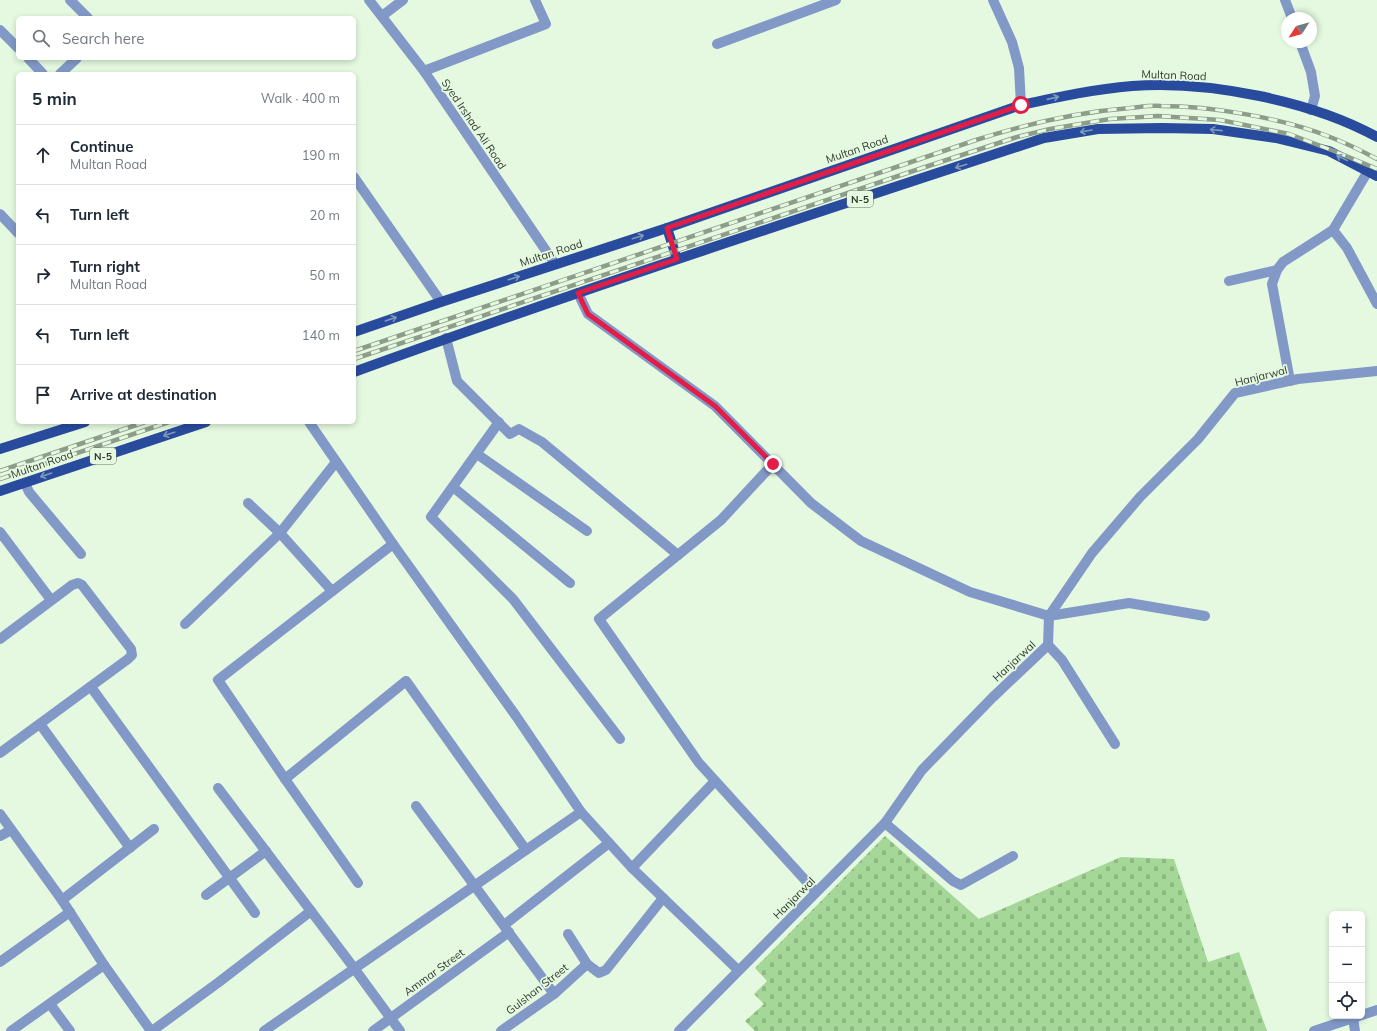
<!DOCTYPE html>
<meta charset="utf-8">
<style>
body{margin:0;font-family:Mulish,sans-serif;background:#f6f6f7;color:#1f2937}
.controls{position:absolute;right:12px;bottom:12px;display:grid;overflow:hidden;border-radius:6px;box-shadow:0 2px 6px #0003}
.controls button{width:36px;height:36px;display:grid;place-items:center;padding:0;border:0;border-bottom:1px solid #e0e1e3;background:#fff;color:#1f2937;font:20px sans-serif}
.compass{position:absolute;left:1281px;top:12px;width:36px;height:36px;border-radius:50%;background:#fff;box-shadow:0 2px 6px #0003;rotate:234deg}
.stop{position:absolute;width:12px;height:12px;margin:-9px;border:3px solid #e11d48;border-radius:50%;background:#fff}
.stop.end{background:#e11d48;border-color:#fff;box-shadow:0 1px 4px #0008}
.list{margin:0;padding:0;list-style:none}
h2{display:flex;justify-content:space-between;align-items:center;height:52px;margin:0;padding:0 16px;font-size:17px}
h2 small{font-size:13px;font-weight:400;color:#747a83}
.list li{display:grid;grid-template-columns:26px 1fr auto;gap:12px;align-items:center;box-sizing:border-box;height:60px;padding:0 16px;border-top:1px solid #e0e1e3}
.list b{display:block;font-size:15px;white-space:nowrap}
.list p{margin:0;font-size:13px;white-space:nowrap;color:#747a83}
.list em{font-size:13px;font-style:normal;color:#747a83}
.icon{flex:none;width:22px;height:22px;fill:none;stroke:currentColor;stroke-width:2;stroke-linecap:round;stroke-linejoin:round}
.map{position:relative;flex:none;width:1377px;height:1031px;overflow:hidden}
.search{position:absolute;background:#fff;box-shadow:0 2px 6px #0003;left:16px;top:16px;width:340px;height:44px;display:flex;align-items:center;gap:10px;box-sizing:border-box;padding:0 14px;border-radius:6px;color:#747a83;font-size:15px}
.panel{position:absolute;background:#fff;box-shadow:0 2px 6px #0003;left:16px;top:72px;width:340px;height:352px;border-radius:6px}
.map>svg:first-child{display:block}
.cemetery{fill:url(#cemetery-stones)}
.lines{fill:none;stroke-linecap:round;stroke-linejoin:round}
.minor{stroke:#8299c8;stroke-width:10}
.major{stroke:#294b9e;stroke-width:10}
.rail-casing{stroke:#8e9d8b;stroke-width:4.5}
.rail{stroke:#e4f9df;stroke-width:3;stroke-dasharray:9;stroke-linecap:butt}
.oneway{stroke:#7d99bb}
.route{stroke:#e11d48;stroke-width:5}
.labels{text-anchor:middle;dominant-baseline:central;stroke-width:3.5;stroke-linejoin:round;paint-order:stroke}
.shield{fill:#e4f9df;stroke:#667264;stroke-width:1}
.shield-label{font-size:10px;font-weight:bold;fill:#30382f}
.street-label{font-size:11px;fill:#30382f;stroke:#e4f9df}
</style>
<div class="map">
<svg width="1377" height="1031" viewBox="0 0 1377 1031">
<defs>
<pattern id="cemetery-stones" width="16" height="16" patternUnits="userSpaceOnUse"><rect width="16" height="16" fill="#a4d798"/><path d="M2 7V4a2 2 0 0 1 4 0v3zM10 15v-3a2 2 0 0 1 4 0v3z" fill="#8eb983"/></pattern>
</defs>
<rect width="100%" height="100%" fill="#e4f9df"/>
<path class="cemetery" d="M885 836 979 919 1121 857 1174 859 1208 962 1239 952 1267 1031H755L745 1021 764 1004 754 994 767 981 755 968Z"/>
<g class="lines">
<g class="minor">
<path d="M70 0 88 18"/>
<path d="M369 0 424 71 555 264"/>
<path d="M993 0 1012 42 1019 68 1021 105"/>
<path d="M1285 0 1292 18"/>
<path d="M382 16 403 0"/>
<path d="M0 30 18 48"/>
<path d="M1300 42 1311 72 1315 96 1311 110"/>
<path d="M717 44 836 0"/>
<path d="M28 58 43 74"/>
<path d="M424 71 546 24 535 0"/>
<path d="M60 74 77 58"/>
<path d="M1368 171 1333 230 1347 248 1377 304"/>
<path d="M354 177 441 302"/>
<path d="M0 214 18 233"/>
<path d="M1229 281 1277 270"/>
<path d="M578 293 588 314 715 406 811 503 861 541 970 592 1049 616 1129 603 1205 616"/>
<path d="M446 338 457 381 510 434 519 429 542 442 678 555"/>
<path d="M1290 381 1272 284 1277 270 1283 262 1333 230"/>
<path d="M309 422 393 544 516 716 581 812 632 868 738 970"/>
<path d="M499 422 431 517 513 599 620 739"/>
<path d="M477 454 587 531"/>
<path d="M773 464 721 520 599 619 699 763 816 892"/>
<path d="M25 483 29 492 81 554"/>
<path d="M453 487 570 583"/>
<path d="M248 503 280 533 332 591"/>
<path d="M0 532 51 600"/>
<path d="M185 624 280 533 336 462"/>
<path d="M0 639 72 585 78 583 82 585 131 649 132 655 128 659 0 753"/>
<path d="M1048 645 1062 660 1115 744"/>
<path d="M91 687 255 913"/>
<path d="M40 724 130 848"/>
<path d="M285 779 406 681 526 850"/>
<path d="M218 788 354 968 400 1031"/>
<path d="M416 806 554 994"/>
<path d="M0 814 62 900 104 965 151 1031"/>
<path d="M885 823 953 881 961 885 1013 856"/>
<path d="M0 836 11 830"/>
<path d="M632 868 715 781"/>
<path d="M358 883 285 779 218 680 393 544"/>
<path d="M206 895 266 851"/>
<path d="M62 900 154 829"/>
<path d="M504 925 609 843"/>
<path d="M568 934 587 964 599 973 606 970 663 898"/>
<path d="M0 962 70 912"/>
<path d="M50 1004 70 1031"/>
<path d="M1362 1015 1377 1010"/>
<path d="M1353 1018 1355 1031"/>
<path d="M11 1031 104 965"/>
<path d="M152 1031 219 982 311 911"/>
<path d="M264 1031 581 812"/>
<path d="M373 1031 509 932"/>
<path d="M501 1031 554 994 587 964"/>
<path d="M679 1031 885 823 922 770 992 698 1048 645 1049 616 1092 553 1140 497 1198 439 1235 393 1298 379 1377 371"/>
<path d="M1314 1031 1359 1016"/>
</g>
<g class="major">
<path d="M667 228 677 259"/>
<path d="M354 332 441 302 667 228 1021 105C1058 97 1095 89 1132 86 1207 80 1312 101 1377 137"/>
<path d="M354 372C582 289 813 214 1044 138L1098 129 1162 128 1213 129 1276 138 1329 151 1377 176"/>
<path d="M0 449 85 422"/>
<path d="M0 491 206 422"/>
</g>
<defs>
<g id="rail">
<path d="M354 351 976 140C1026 124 1078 112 1130 108 1140 107 1151 105 1161 106 1212 106 1282 118 1330 137 1346 143 1362 151 1377 159"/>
<path d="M354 359 916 170 1017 137 1050 129 1110 119 1158 116 1220 120 1289 134 1334 151 1377 169"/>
<path d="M0 471 145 422"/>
<path d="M0 479 169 422"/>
</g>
</defs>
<use href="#rail" class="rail-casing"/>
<use href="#rail" class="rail"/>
</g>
<defs><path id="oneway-shaft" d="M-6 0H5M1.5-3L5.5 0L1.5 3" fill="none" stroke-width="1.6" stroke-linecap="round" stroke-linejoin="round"/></defs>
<g class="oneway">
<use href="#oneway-shaft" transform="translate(1053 98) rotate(-13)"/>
<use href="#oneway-shaft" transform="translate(1216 130) rotate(-174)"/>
<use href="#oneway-shaft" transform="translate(1086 131) rotate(170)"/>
<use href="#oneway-shaft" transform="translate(1342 158) rotate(-154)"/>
<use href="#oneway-shaft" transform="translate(961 166) rotate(162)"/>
<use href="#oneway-shaft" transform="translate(638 237) rotate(-18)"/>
<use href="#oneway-shaft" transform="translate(514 278) rotate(-18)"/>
<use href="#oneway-shaft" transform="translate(391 319) rotate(-19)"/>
<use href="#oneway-shaft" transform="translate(169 434) rotate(162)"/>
<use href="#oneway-shaft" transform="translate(46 475) rotate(161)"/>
</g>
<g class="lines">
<path class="route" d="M773 464 715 406 588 314 578 293 677 259 667 228 1021 105"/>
</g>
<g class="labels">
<g class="shield">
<rect x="847" y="191" width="26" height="16" rx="3"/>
<rect x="90" y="448" width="26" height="16" rx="3"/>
</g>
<g class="shield-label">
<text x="860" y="199">N-5</text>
<text x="103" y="456">N-5</text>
</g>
<g class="street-label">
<text transform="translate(1174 75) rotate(2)">Multan Road</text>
<text transform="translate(474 124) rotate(56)">Syed Irshad Ali Road</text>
<text transform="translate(857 149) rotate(-19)">Multan Road</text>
<text transform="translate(551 253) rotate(-18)">Multan Road</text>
<text transform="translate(1261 376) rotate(-14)">Hanjarwal</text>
<text transform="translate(42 464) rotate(-19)">Multan Road</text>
<text transform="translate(1014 661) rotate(-43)">Hanjarwal</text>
<text transform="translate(794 898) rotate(-45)">Hanjarwal</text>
<text transform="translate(434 972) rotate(-36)">Ammar Street</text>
<text transform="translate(537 989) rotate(-38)">Gulshan Street</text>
</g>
</g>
</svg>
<div class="controls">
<button>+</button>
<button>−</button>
<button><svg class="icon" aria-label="locate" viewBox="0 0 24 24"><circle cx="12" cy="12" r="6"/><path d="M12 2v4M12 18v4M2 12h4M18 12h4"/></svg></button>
</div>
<svg class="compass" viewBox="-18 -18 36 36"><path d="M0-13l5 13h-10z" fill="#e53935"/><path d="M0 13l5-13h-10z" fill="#747a83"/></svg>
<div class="stop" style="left:1021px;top:105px"></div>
<div class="stop end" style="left:773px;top:464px"></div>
<div class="search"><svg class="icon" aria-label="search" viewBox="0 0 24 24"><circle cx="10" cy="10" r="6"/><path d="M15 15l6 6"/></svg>Search here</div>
<section class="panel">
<h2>5 min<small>Walk · 400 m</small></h2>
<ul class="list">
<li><svg class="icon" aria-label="ahead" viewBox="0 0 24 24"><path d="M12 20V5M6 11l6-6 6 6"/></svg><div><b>Continue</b><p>Multan Road</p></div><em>190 m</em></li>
<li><svg class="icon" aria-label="left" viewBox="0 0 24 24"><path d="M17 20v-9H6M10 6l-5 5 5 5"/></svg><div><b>Turn left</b></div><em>20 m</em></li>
<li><svg class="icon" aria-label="right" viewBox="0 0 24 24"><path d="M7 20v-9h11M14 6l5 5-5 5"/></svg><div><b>Turn right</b><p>Multan Road</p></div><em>50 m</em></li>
<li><svg class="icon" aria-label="left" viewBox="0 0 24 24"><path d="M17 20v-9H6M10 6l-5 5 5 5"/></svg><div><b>Turn left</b></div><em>140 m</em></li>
<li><svg class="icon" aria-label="arrive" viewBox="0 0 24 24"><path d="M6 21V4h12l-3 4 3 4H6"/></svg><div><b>Arrive at destination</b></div></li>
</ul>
</section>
</div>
